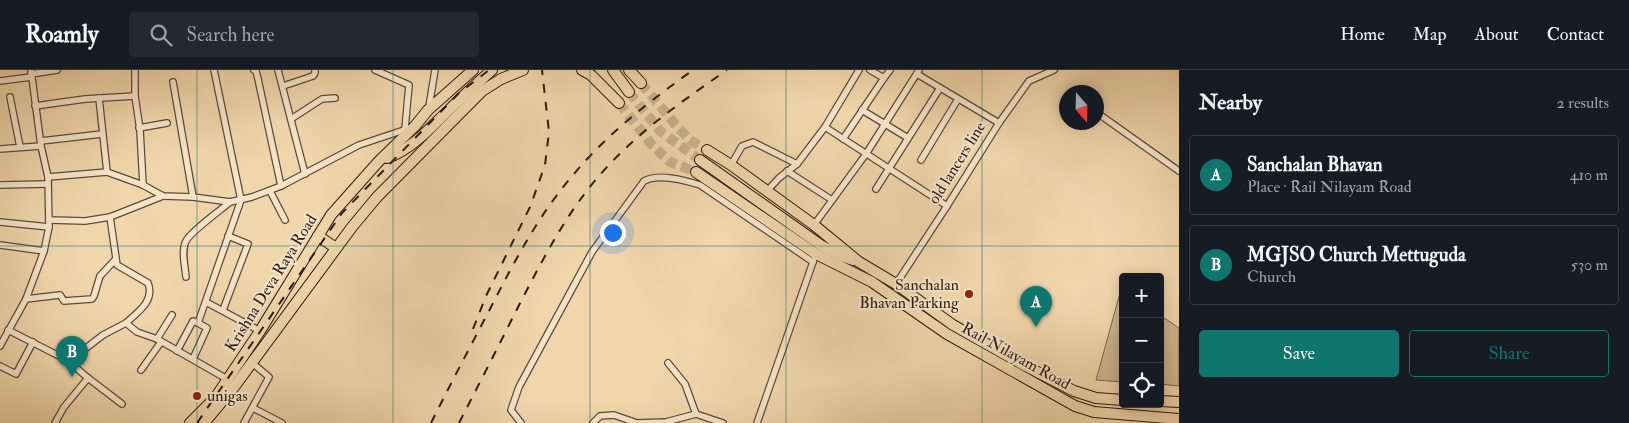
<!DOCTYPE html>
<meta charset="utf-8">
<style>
body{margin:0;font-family:"IM FELL Double Pica",serif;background:#242831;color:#f1f3f6}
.controls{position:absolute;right:15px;bottom:15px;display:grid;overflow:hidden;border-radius:5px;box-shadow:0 2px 12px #0003}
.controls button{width:45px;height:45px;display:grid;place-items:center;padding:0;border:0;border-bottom:1px solid #363941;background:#171b24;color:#f1f3f6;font:25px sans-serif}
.compass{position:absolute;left:1059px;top:15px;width:45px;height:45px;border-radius:50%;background:#171b24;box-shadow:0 2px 12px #0003;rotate:160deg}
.you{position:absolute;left:612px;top:162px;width:18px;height:18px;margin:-12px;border:4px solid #fff;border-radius:50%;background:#1a73e8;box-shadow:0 0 0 8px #1a73e833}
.badge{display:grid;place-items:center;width:32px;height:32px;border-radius:50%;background:#0f766e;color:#fff;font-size:16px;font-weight:700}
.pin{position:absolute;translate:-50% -41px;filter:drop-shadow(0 1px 2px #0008)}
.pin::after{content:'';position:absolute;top:26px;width:18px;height:15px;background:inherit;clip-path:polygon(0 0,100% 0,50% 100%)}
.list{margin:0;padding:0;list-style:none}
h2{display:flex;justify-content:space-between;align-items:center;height:65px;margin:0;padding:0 20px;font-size:21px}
h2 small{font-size:16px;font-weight:400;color:#9ea1a6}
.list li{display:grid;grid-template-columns:32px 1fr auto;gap:15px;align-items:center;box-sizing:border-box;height:80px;margin:0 10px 10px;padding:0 10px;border:1px solid #363941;border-radius:5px}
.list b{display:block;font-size:19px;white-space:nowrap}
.list p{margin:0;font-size:16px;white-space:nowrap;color:#9ea1a6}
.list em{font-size:16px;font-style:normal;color:#9ea1a6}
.actions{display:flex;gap:10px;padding:15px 20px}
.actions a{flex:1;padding:11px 0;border:1px solid #0f766e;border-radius:5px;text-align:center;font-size:18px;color:#0f766e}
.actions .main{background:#0f766e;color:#fff}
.icon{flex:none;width:28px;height:28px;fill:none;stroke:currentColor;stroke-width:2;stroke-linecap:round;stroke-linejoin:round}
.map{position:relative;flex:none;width:1179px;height:353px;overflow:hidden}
header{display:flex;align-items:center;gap:30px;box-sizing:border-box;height:70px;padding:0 25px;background:#171b24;border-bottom:1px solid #363941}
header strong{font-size:24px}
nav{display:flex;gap:28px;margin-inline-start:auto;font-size:18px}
.search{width:350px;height:45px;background:#242831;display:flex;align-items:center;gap:12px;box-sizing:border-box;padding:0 18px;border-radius:5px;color:#9ea1a6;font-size:19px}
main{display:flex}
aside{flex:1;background:#171b24}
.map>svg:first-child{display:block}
.green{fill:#cfb692;stroke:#7d6852}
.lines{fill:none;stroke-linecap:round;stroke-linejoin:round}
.primary-tunnel{stroke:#c9b18d;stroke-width:10;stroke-dasharray:10 5;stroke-linecap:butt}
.minor-casing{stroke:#5c4a38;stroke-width:8}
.primary-casing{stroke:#2b1b12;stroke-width:12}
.minor{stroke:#f6e4c9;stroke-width:5.5}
.primary{stroke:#f1d6ac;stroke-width:10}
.rail{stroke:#2b1b12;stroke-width:2;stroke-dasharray:9 9;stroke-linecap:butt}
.grid{fill:none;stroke:#0f766e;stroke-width:1;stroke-opacity:0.55}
.poi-dot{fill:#8f2418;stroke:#f6e4c9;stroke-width:2}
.labels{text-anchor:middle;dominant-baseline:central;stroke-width:4;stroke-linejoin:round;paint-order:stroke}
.street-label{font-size:16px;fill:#2b1b12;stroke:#f6e4c9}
.poi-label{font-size:16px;fill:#2b1b12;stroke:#f6e4c9;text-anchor:end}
</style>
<header>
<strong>Roamly</strong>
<div class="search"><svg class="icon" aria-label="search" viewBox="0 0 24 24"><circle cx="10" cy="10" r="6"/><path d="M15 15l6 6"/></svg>Search here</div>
<nav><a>Home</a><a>Map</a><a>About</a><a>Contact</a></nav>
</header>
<main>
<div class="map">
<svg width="1179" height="353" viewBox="0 0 1179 353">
<rect width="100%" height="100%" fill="#f1d6ac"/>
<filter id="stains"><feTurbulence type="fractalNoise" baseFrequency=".004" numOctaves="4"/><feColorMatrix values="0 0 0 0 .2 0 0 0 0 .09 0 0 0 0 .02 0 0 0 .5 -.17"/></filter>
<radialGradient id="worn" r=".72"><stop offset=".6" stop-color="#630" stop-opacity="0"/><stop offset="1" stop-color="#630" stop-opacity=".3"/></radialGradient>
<g class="green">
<path d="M1123 212V312L1096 310Z"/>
<path d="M1160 245 1179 258V316L1160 314Z"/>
</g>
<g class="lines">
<g class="primary-tunnel">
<path d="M641 13 675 54 690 70 707 80"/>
<path d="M629 22 660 61 700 90"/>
<path d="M619 33 652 75 670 92 696 102"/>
</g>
<defs>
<g id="minor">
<path d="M135 0V26L140 60 143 115"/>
<path d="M254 0 256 1 258 9 281 116"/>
<path d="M278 0 305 104"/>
<path d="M375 0 409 15 405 59"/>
<path d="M31 4 57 0"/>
<path d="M917 4 999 53"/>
<path d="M884 8 890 0"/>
<path d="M0 11 31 7"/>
<path d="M173 12 193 127"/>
<path d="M283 16 313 6 315 3V0"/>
<path d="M10 27 20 77"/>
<path d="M99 28 107 102"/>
<path d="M35 36 85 29 135 26"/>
<path d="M429 37 435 0"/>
<path d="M862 40 908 68"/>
<path d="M1096 42 1179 101"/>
<path d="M291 49 322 29 335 28"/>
<path d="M825 57 947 136"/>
<path d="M139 58 167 53"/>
<path d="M843 69 884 8 870 0"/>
<path d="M41 71 102 64"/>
<path d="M0 79 41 76"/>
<path d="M921 90 958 29"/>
<path d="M731 95 742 76 753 72 797 94"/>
<path d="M787 101 832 130"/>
<path d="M48 107 107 102 143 115 163 126 193 127 230 132 252 127 281 116 359 75 410 58"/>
<path d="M0 115 47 114"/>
<path d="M876 119 940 18"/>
<path d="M270 121 285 150"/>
<path d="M767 121 779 108 797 94 825 57 859 0"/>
<path d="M110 147 117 195 148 213C155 231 138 242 126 253"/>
<path d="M49 150 85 151 110 147 163 126"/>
<path d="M0 152 49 157"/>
<path d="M814 155 866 84 919 0"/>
<path d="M0 175 44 181"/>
<path d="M186 207C185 196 181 181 186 171 191 161 221 140 230 132"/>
<path d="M896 214 947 136 999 53 1029 11 1054 0"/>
<path d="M26 229 60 225 64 231 92 229 94 226 100 206 115 190"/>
<path d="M206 232 260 261"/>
<path d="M223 240 248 174 228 166"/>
<path d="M8 260 67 290 88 308"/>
<path d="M157 269 172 245"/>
<path d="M0 276 26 229 44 181 49 157 48 107 41 76 31 0"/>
<path d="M177 281 193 251 198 253 241 130 214 0"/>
<path d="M193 289 207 258 198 253"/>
<path d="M68 292 103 265 126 253 137 262 157 269 227 309"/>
<path d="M668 293 685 314 696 344 723 353"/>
<path d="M0 296 16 304 33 272"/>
<path d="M141 300 161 272"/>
<path d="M253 338 282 353"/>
<path d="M55 353 64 337 88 308 122 334"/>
<path d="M244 353 269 307 251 292"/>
<path d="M521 353 511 340 519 317 592 182 644 111C659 103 684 110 700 115L813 192"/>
<path d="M593 353 600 346 614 345 637 353 666 352 696 344"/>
<path d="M757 353 814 189"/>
</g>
<g id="primary">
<path d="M582 0 591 5 619 33"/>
<path d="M613 0 629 22"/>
<path d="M629 0 641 13"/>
<path d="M707 80 731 95 814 155 859 192 896 214 953 255 1020 293 1074 321 1096 328 1123 330"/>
<path d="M387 88C412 79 430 58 449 40 463 26 477 13 492 0"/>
<path d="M700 90 822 176 841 186 853 190"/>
<path d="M696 102 816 184 872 212 947 264 1075 336 1094 342 1179 349"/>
<path d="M318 166 336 178"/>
<path d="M1160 331 1179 332"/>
<path d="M190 353 215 328 260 261 331 145 379 91 415 56 428 40 473 0"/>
<path d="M204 353 234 317 352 157 377 127 482 21 501 9 523 0"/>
</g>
</defs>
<use href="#minor" class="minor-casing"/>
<use href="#primary" class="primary-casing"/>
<use href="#minor" class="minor"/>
<use href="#primary" class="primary"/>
<g class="rail">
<path d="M473 259 486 226 530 137 545 95 549 62 542 0"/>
<path d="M197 353 342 143 459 23 489 0"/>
<path d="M431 353C450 315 470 277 490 239 514 192 539 144 574 104 608 63 650 31 693 0"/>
<path d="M459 353C478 316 497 279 516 241 540 195 564 146 599 106 636 63 681 32 727 0"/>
</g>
</g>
<path class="grid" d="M197 0V353M393 0V353M590 0V353M786 0V353M982 0V353M0 176H1179"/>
<g class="poi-dot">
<circle cx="969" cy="224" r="5"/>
<circle cx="197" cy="326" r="5"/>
</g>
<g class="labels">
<g class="street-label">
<text transform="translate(957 93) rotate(-58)">old lancers line</text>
<text transform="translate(271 213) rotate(-58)">Krishna Deva Raya Road</text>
<text transform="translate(1016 286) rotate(29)">Rail Nilayam Road</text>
</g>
<g class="poi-label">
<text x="959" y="215">Sanchalan<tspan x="959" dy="18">Bhavan Parking</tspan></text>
<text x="207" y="326" text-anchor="start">unigas</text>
</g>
</g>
<rect width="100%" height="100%" filter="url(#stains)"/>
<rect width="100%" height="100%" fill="url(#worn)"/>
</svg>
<div class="controls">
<button>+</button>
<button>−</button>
<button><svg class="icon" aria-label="locate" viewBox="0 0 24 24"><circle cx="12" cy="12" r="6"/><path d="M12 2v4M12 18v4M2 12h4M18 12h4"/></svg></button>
</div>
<svg class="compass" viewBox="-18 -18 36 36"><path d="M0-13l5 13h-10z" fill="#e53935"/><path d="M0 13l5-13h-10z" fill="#9ea1a6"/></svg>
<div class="you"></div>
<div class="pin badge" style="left:1036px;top:257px">A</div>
<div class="pin badge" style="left:72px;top:307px">B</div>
</div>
<aside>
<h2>Nearby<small>2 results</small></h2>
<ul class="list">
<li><span class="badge">A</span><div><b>Sanchalan Bhavan</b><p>Place · Rail Nilayam Road</p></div><em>410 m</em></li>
<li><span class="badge">B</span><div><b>MGJSO Church Mettuguda</b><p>Church</p></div><em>530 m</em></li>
</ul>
<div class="actions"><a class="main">Save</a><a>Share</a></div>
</aside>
</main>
